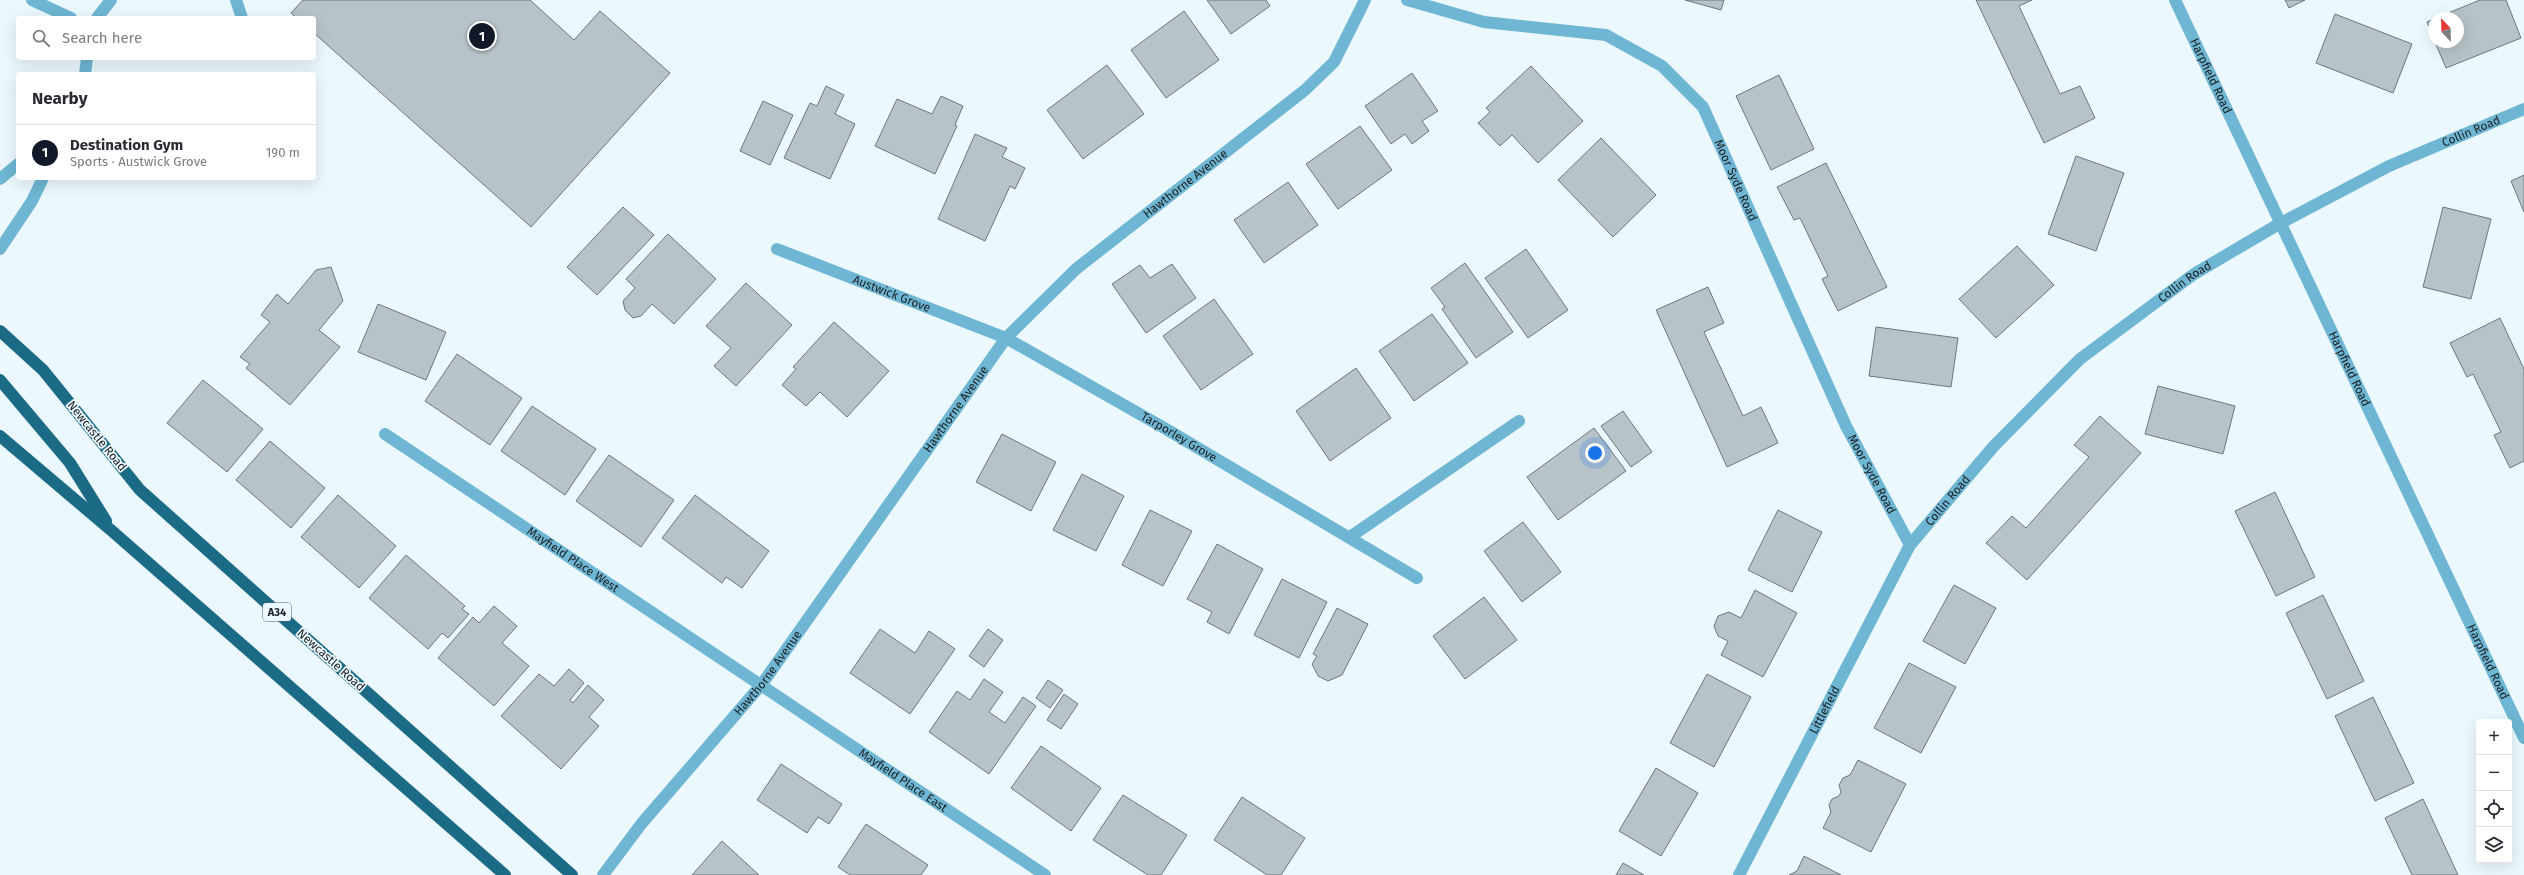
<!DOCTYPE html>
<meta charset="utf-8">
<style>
body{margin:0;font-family:"Fira Sans",sans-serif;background:#f7f7f7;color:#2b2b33}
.controls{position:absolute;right:12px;bottom:12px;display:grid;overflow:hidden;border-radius:4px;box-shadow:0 4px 16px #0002}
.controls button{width:36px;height:36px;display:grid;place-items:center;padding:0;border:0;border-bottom:1px solid #e1e1e2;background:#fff;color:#2b2b33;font:20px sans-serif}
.compass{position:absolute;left:2428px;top:12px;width:36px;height:36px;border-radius:50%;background:#fff;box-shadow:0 4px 16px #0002;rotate:338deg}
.you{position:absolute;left:1595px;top:453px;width:14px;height:14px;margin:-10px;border:3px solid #fff;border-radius:50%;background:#1a73e8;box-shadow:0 0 0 6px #1a73e833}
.badge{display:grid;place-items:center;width:26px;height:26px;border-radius:50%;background:#111827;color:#fff;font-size:13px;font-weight:700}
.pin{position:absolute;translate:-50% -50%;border:2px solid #fff;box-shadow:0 1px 4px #0006}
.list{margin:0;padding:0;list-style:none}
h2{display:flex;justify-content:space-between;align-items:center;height:52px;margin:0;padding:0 16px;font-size:17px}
h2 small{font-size:13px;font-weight:400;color:#7c7c81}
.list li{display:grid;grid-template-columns:26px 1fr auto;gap:12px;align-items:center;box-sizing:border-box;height:56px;padding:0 16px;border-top:1px solid #e1e1e2}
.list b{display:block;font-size:15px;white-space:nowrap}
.list p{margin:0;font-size:13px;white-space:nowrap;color:#7c7c81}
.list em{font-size:13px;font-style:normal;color:#7c7c81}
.icon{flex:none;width:22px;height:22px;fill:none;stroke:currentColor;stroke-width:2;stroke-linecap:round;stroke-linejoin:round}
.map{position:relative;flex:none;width:2524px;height:875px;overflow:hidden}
.search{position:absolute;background:#fff;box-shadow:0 4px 16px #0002;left:16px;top:16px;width:300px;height:44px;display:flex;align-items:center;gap:10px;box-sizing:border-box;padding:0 14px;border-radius:4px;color:#7c7c81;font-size:15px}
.panel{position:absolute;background:#fff;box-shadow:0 4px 16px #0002;left:16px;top:72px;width:300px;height:108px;border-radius:4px}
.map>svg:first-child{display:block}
.building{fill:#b7c3c9;stroke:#6c787d}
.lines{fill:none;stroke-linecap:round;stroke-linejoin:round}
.service{stroke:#6eb6d3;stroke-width:12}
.minor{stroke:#6eb6d3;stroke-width:12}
.tertiary{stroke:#6eb6d3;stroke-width:12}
.trunk{stroke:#1c6b86;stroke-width:12}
.labels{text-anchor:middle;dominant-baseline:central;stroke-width:3.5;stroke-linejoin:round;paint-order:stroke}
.shield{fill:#ebf8fe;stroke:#596063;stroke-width:1}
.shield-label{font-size:11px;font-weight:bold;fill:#1b1f21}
.street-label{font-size:12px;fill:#1b1f21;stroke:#ebf8fe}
</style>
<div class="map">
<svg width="2524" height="875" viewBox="0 0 2524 875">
<rect width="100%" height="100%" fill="#ebf8fe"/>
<g class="building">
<path d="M303 0H530L574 40 600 11 670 73 531 227 314 33V18H297L291 13Z"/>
<path d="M1207 0H1266L1270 6 1231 34Z"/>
<path d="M1685 0H1724L1721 10Z"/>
<path d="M1976 0H2032L2019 6 2060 94 2080 86 2095 118 2044 143Z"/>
<path d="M2285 0H2305L2289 8Z"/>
<path d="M2480 0H2506L2521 38 2446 68 2435 42H2458V18H2436Z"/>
<path d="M1184 11 1219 60 1166 98 1131 50Z"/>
<path d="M2335 14 2412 44 2393 93 2316 63Z"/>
<path d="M2434 19V39L2427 22Z"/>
<path d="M1107 65 1144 114 1083 159 1047 110Z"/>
<path d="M1531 66 1583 121 1538 163 1512 135 1500 146 1478 123 1490 112 1486 108Z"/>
<path d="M1412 73 1438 111 1422 121 1429 131 1412 144 1405 134 1391 144 1365 106Z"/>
<path d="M1779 75 1814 149 1771 170 1736 96Z"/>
<path d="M826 86 844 95 835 114 855 124 830 179 784 158 810 103 817 106Z"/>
<path d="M941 96 963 106 955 125 957 126 935 174 875 146 897 99 932 114Z"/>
<path d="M763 101 793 115 770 165 740 151Z"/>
<path d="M1360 126 1392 170 1338 209 1306 164Z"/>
<path d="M975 134 1007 148 1002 157 1025 168 1015 189 1010 186 985 241 938 219Z"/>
<path d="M1601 138 1656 195 1613 237 1558 180Z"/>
<path d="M2076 156 2124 173 2096 251 2048 234Z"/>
<path d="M1826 163 1887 287 1838 311 1822 279 1828 276 1800 218 1794 220 1777 187Z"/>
<path d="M2524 175V212L2511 181Z"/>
<path d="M1288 182 1318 225 1264 263 1234 220Z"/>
<path d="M623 207 654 235 597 295 567 267Z"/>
<path d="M2443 207 2491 219 2471 299 2423 287Z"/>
<path d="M668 234 716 279 674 324 652 304 641 316 633 318 625 310 623 301 635 288 626 279Z"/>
<path d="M2017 246 2054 285 1996 338 1959 299Z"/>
<path d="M1526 249 1568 310 1528 338 1485 278Z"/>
<path d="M1465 263 1513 332 1476 358 1442 309 1445 307 1431 288Z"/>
<path d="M1172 264 1196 298 1146 333 1112 284 1140 265 1150 278Z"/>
<path d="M331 267 343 301 319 330 340 347 290 405 246 368 250 364 240 357 270 322 261 315 277 294 288 304 316 270Z"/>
<path d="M746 283 792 325 736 386 714 366 731 348 706 326Z"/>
<path d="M1708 287 1724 323 1704 332 1743 416 1761 407 1778 443 1727 467 1656 310Z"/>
<path d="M1214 299 1253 354 1201 390 1163 336Z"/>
<path d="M378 304 446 332 426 380 358 352Z"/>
<path d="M1432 314 1468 363 1414 401 1379 351Z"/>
<path d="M2500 318 2524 369V461L2510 468 2494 435 2501 432 2473 374 2467 377 2450 343Z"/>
<path d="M834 322 889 371 847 417 820 392 806 406 782 385 796 369 793 367Z"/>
<path d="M1876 327 1958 338 1951 387 1869 376Z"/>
<path d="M457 354 522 398 490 445 425 401Z"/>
<path d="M1356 368 1391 418 1330 461 1296 411Z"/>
<path d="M203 380 263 429 227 472 167 423Z"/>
<path d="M2158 386 2235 406 2223 454 2145 434Z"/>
<path d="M532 406 596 449 565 495 501 451Z"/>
<path d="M1623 411 1652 452 1631 467 1601 426Z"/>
<path d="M2100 416 2141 453 2027 580 1986 543 2012 516 2026 528 2089 457 2074 445Z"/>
<path d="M1594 428 1626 471 1558 520 1527 477Z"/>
<path d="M1002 434 1056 462 1031 511 976 482Z"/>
<path d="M270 441 325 488 291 528 236 480Z"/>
<path d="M609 455 674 500 641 547 576 501Z"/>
<path d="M1082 474 1124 496 1096 551 1053 530Z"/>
<path d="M2275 492 2315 577 2276 596 2235 511Z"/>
<path d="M338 495 396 546 359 588 301 537Z"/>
<path d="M695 495 769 551 742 588 726 577 722 583 662 538Z"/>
<path d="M1150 510 1192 531 1163 586 1122 565Z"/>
<path d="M1778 510 1822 532 1792 592 1748 570Z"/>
<path d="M1523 522 1561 572 1522 602 1484 551Z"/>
<path d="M1217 544 1263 569 1229 634 1207 622 1212 612 1187 599Z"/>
<path d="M406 555 465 606 462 609 469 614 448 638 442 633 428 649 369 598Z"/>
<path d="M1282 579 1327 602 1299 658 1254 635Z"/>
<path d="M1954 585 1996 608 1965 664 1923 641Z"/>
<path d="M1755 590 1797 613 1763 677 1721 655 1728 641 1718 636 1714 626 1718 616 1729 612 1741 618Z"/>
<path d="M2323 595 2364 681 2327 699 2286 613Z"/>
<path d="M1484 597 1517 640 1465 679 1433 636Z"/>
<path d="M494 606 517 626 502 643 529 666 494 706 438 658 473 617 479 623Z"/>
<path d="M1337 608 1368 624 1342 675 1328 681 1318 676 1312 664 1317 656 1313 654Z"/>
<path d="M880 629 915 653 929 631 955 649 910 714 850 673Z"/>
<path d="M988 629 1003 640 984 667 969 656Z"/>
<path d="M1909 663 1956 687 1921 753 1874 728Z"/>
<path d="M569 669 584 683 570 700 573 703 588 685 604 700 589 717 599 726 561 769 501 716 539 674 554 686Z"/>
<path d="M1707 674 1751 697 1714 767 1670 743Z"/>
<path d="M984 679 1003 692 989 712 1005 723 1023 697 1036 706 989 774 929 732 957 691 970 700Z"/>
<path d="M1048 680 1063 690 1050 708 1036 698Z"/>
<path d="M1064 694 1078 704 1061 729 1047 720Z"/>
<path d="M2373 697 2414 783 2375 801 2335 716Z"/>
<path d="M1041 746 1101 788 1071 831 1011 788Z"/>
<path d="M1858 760 1906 784 1871 852 1823 828 1831 812 1829 805 1832 799 1839 796 1841 792 1839 785 1843 778 1850 775Z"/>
<path d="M781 764 842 804 829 824 818 817 807 833 757 800Z"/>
<path d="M1656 768 1698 793 1661 856 1619 831Z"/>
<path d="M1123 795 1187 835 1161 875H1148L1093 840Z"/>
<path d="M1242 797 1305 838 1281 875H1267L1214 840Z"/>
<path d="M2423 799 2458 875H2412L2385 818Z"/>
<path d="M866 824 928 865 921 875H850L838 867Z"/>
<path d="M722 841 759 875H692Z"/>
<path d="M1804 856 1841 875H1789L1797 871Z"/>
<path d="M1623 863 1644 875H1616Z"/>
</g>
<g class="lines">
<g class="service">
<path d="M32 0 71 18"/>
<path d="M236 0 242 18"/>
<path d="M97 18 111 0"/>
<path d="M85 74 87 58"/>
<path d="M0 179 18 164"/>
<path d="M0 249 32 201 43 178"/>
</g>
<g class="minor">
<path id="s1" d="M1407 0 1484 22 1606 35 1662 66 1703 107 1846 426 1910 545"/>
<path id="s2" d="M777 249 1006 338 1166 429 1417 578"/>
<path id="s3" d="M385 434 1045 875"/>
<path d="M1350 537 1519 421"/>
<path id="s4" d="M603 875 642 823 762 684 1006 338 1076 269 1305 90 1334 62 1365 0"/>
<path id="s5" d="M1739 875 1910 545 1993 447 2080 359 2194 274 2279 224 2389 166 2524 109"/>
</g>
<path class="tertiary" id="s6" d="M2175 0 2524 738"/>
<g class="trunk">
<path d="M0 331 43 370 140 490 572 875"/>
<path d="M0 380 70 463 106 521"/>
<path d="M0 436 112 531 505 875"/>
</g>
</g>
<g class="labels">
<rect class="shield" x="263" y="603" width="28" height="18" rx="3"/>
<g class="shield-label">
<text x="277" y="612">A34</text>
</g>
<g class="street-label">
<text stroke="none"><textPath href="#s6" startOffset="84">Harpfield Road</textPath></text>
<text stroke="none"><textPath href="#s5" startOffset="1078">Collin Road</textPath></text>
<text stroke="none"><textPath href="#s1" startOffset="405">Moor Syde Road</textPath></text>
<text stroke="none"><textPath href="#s4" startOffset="909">Hawthorne Avenue</textPath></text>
<text stroke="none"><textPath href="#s5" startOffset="754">Collin Road</textPath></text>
<text stroke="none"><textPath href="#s2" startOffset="123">Austwick Grove</textPath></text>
<text stroke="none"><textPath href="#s6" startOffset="408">Harpfield Road</textPath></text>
<text stroke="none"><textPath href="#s4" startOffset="585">Hawthorne Avenue</textPath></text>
<text transform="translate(97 436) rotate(51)">Newcastle Road</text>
<text stroke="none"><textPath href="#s2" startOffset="445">Tarporley Grove</textPath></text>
<text stroke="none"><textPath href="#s1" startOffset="729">Moor Syde Road</textPath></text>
<text stroke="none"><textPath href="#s5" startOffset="430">Collin Road</textPath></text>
<text stroke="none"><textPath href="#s3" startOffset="226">Mayfield Place West</textPath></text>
<text transform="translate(331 660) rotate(42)">Newcastle Road</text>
<text stroke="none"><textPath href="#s6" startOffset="732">Harpfield Road</textPath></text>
<text stroke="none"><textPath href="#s4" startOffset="261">Hawthorne Avenue</textPath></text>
<text stroke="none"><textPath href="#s5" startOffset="186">Littlefield</textPath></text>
<text stroke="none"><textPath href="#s3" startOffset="623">Mayfield Place East</textPath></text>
</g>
</g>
</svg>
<div class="controls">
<button>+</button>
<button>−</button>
<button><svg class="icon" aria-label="locate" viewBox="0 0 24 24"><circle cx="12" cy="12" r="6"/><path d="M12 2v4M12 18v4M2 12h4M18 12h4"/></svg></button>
<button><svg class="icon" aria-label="layers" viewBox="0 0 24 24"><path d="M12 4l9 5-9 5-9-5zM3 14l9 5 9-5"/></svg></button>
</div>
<svg class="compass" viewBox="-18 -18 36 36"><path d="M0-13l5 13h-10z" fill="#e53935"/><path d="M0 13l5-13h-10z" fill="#7c7c81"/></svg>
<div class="you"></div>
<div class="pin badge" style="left:482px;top:36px">1</div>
<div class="search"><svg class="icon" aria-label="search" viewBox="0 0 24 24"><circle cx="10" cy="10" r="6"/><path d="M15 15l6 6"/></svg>Search here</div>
<section class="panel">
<h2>Nearby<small></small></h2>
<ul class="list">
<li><span class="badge">1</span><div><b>Destination Gym</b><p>Sports · Austwick Grove</p></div><em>190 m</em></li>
</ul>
</section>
</div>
